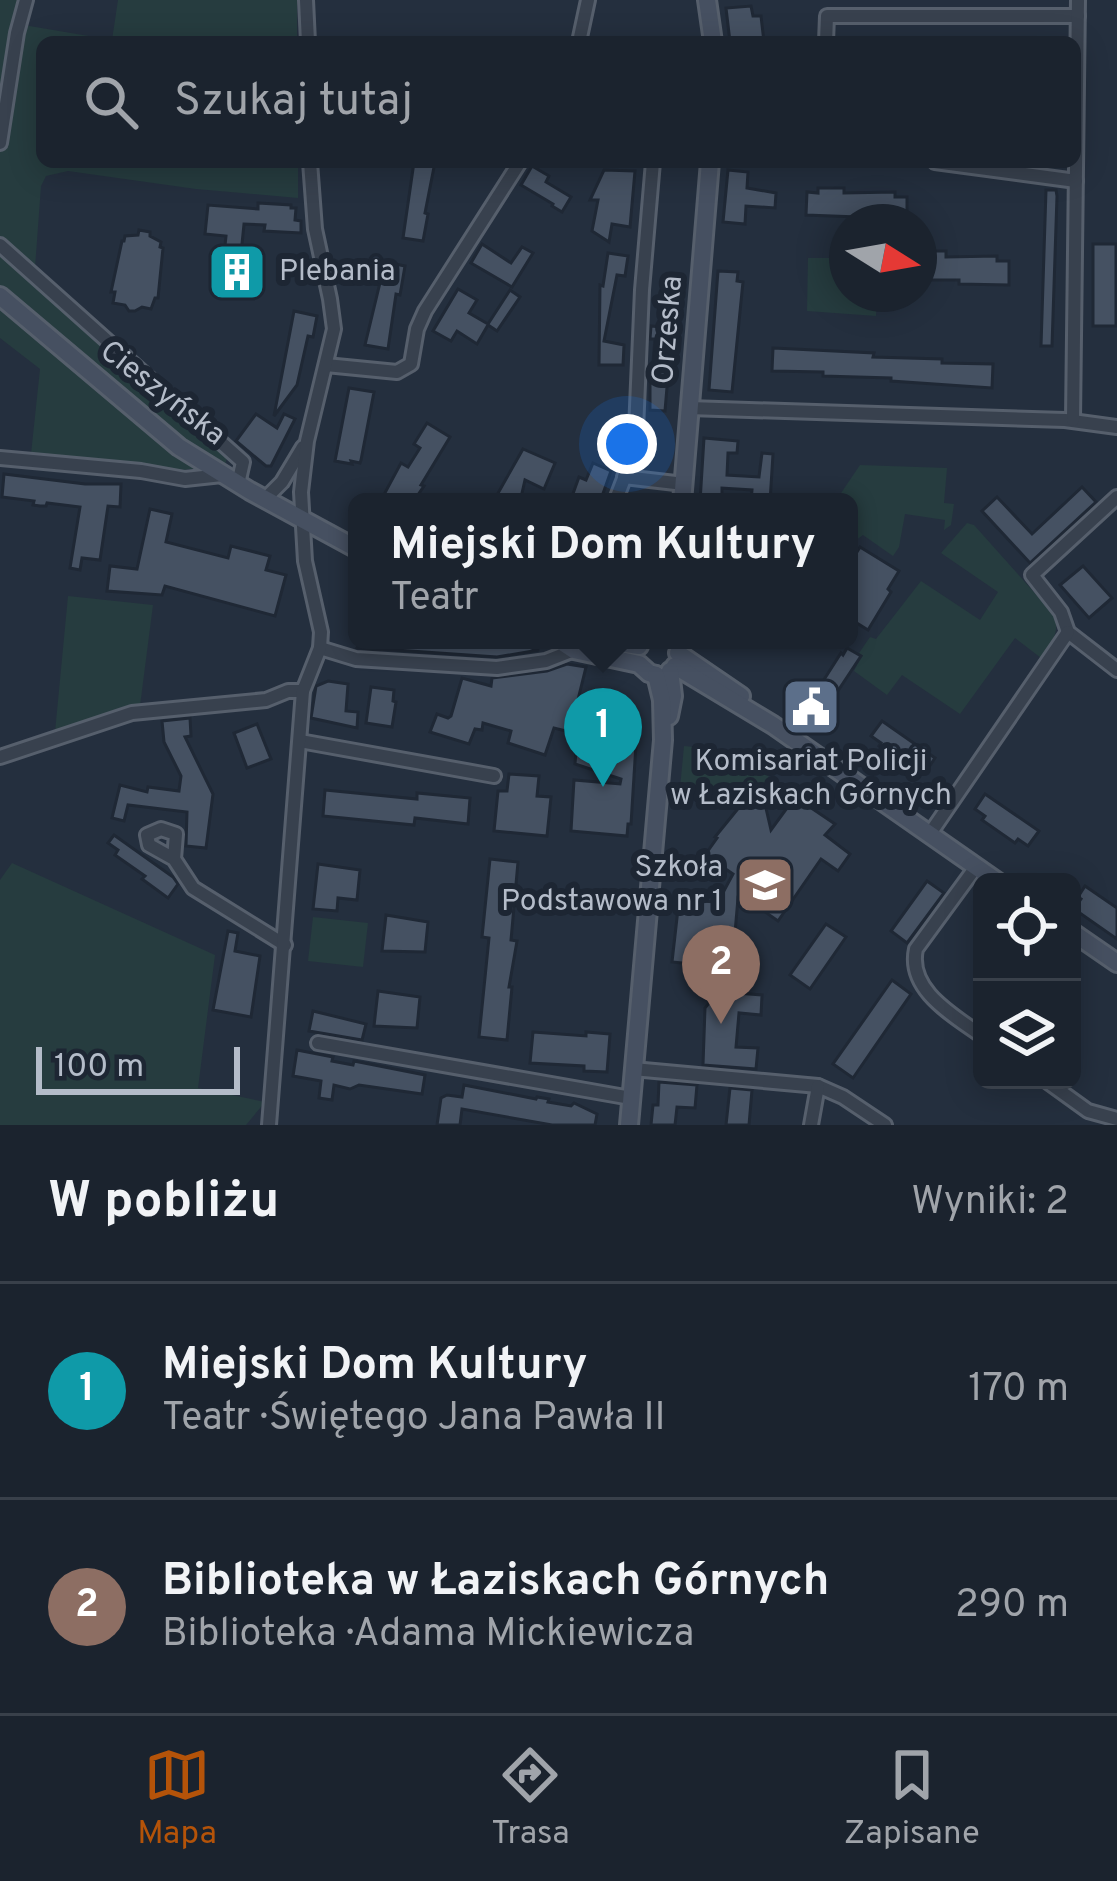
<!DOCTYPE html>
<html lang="pl">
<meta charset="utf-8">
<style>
body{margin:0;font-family:Overpass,sans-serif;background:#242b36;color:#f1f3f6}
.controls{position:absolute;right:36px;bottom:36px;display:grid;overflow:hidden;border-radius:18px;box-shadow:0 6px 30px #0003}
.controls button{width:108px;height:108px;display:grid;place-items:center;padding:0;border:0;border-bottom:3px solid #39404a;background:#1b232e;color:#f1f3f6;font:60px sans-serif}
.compass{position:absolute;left:829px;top:204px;width:108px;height:108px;border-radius:50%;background:#1b232e;box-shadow:0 6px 30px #0003;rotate:101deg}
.scale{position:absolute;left:36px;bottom:30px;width:204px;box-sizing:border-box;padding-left:12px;border:6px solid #b4bcc9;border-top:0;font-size:33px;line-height:42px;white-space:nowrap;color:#b4bcc9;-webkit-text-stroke:9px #1d2633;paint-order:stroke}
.you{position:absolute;left:627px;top:444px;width:42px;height:42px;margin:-30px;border:9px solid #fff;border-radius:50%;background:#1a73e8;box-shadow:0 0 0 18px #1a73e833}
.badge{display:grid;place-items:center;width:78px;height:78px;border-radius:50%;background:#b45309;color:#fff;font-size:39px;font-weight:700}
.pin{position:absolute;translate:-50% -99px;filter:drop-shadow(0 3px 6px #0008)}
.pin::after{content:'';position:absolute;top:63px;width:42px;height:36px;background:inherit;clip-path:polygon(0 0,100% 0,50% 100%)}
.popup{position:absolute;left:348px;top:493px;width:510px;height:156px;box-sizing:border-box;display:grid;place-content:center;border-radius:18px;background:#1b232e;filter:drop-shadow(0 3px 9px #0005);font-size:39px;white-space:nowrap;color:#a0a4aa}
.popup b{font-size:45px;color:#f1f3f6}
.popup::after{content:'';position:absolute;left:50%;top:100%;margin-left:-24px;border:24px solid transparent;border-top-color:#1b232e}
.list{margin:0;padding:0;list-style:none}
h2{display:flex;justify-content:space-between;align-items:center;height:156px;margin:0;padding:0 48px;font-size:51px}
h2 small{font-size:39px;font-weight:400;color:#a0a4aa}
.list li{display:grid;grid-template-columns:78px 1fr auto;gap:36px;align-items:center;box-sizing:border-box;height:216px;padding:0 48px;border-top:3px solid #39404a}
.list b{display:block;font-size:45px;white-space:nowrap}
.list p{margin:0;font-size:39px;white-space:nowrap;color:#a0a4aa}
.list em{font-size:39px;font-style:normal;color:#a0a4aa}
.icon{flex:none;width:66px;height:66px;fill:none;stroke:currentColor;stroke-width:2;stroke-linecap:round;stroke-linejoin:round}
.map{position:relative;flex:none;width:1117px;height:1125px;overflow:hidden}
.search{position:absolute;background:#1b232e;box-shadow:0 6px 30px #0003;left:36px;right:36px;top:36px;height:132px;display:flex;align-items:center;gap:30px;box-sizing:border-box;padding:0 42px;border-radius:18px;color:#a0a4aa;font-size:45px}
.sheet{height:588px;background:#1b232e}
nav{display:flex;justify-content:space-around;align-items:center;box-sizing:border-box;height:168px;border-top:3px solid #39404a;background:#1b232e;font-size:33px;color:#a0a4aa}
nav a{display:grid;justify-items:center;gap:6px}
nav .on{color:#b45309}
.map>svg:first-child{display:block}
.green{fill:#263c3f}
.building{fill:#455162;stroke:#1f2835;stroke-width:3}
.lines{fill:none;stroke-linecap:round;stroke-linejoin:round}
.street-casing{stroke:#565f6c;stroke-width:18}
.secondary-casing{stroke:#565f6c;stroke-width:22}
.street{stroke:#38414e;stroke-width:12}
.secondary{stroke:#465061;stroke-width:16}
.labels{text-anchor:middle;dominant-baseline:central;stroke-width:12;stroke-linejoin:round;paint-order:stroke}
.poi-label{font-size:30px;fill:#b4bcc9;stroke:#1d2633;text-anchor:start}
.street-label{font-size:30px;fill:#b4bcc9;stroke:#1d2633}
</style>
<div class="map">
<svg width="1117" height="1125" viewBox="0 0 1117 1125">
<rect width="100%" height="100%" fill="#242f3e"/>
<g class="green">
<path d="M0 0H20L12 23 112 40 118 0H297V42H42V162H298V198L196 189 68 171 46 176 41 186 35 268 227 458 225 465 183 470 31 454 40 369 0 338V126L3 95 0 93Z"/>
<path d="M808 258H847V294H877L876 316 807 311Z"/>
<path d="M860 465 947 468 944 503 954 504 951 525 944 530 945 520 905 514 899 547 893 556 863 535 849 545V502H835Z"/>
<path d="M967 523 974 525 1056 617C1058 635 1052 644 1041 658L1015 638 960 714 902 675 887 695 854 671 862 655 859 653 870 637 876 639 921 581 980 620 998 592 941 553Z"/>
<path d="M68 596 153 605 140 706 55 732Z"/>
<path d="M684 746 771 755 766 797 680 788Z"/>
<path d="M12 863 215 955 198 1088 265 1102 246 1125H0V880Z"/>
<path d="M313 917 368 923 363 967 308 961Z"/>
</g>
<g class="building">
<path d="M751 6 753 16H761L764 42H730L726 8Z"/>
<path d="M414 162H435L425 213 428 214 423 241 403 238Z"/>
<path d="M532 166 549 176 546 182 571 197 562 212 552 206 553 204 521 185Z"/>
<path d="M604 170 635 171 630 227 612 224 609 242 592 231 598 200H590Z"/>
<path d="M728 170 748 172 747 188 776 193 775 208 746 206 745 224 723 222Z"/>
<path d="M818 188H844V193L895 192V197H907V221H857V217L806 215 807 192 818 193Z"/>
<path d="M1046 190H1056L1057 196 1052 346H1041Z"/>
<path d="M258 203 291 205V208H296L295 220 301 221V233L264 231 265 225 244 224 241 254 249 255V263L255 264 253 277 247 276 246 294 221 291 222 278H218L219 265H223L226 236 205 234 208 205 258 209Z"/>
<path d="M139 230 150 232V236L161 242 160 247 163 248 158 298H155L151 309 142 307 135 311H129L125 305 113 303 115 292H111L122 241H124L125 236 138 235Z"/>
<path d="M482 244 511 263 522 247 533 253 512 287 471 263Z"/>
<rect x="1093" y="244" width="23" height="82"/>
<path d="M920 251H946V257L997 256V261H1009V285L959 284V280H919Z"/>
<path d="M608 253 628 256 625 276 617 275 604 341 624 345 623 365H599L600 285 603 286Z"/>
<path d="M385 262 405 266 400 295 396 294 388 349 365 345Z"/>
<path d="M718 271 738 272 737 281 743 282 732 392 709 390Z"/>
<path d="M458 289 477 300 469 313 488 324 510 290 520 297 497 331 488 325 477 344 457 331 451 341 433 331Z"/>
<path d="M294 311 317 316 313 337 308 336 297 385 274 416Z"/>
<path d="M651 326 672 328 665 411 650 410V373L652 374 655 339H650Z"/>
<path d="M773 348 874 353 873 357 942 359V363L993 364 992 388 891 381V378L823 376V372L772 371Z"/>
<path d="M349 388 374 392 361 460 360 463 351 461 352 464 335 461Z"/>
<path d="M256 414 277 428 284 414 295 419 271 466H266L236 441Z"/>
<path d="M427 423 450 437 421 485 424 486 413 502H380L401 463 408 467 420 448 414 444Z"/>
<path d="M704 438 738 441 737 453H728L727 475 759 477 762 453 773 454 770 502H751L752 490 722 488V502H700Z"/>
<path d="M523 449 555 463 544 489 525 480 520 502H493Z"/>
<path d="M593 463 611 471 600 502H570L579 477 586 480Z"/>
<path d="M4 474 85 484H121L120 507 108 506 100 560 82 558 80 570 70 568 80 507 47 503 46 506H40L33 505 34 501 2 497Z"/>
<path d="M1082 487 1096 502 1030 563 982 511 997 497 1032 534Z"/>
<path d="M150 509 172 514 166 542 228 558 231 546 270 556 266 570 286 575 275 616 165 586 162 595 107 591 110 566 137 569Z"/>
<path d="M860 547 899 571 888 589 891 592 868 630 852 620 849 613V565Z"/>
<path d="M1083 566 1112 598 1089 618 1060 585Z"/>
<path d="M363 640H504L539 650 497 657 381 649V643L379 650 357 648Z"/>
<path d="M847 648 861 656 816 724 793 709 809 684 818 689 841 653 843 655Z"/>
<path d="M567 664 586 667 570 732 554 728 545 755 508 743 511 731 483 723 482 730 475 729 469 744 430 732 437 714 448 718 451 716 462 678 491 686 492 678 547 671Z"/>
<path d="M328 681 348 684 346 711 358 712 357 728 311 718 316 686Z"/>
<path d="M371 687 394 690 393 701 396 702 392 727 366 723Z"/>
<path d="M190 718 191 736 185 737 213 794 206 848 186 846 187 812 128 805 124 821 112 818 120 785 147 792 148 787 179 791 181 776 164 742 162 721Z"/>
<path d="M882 721 935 758 925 773 915 766 912 770 879 746 881 743 871 736Z"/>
<path d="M257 724 271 759 247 768 234 733Z"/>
<path d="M592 736 625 739 624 743 636 744 631 824H628L627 836 571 831 574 780 620 784 621 779 575 764 577 738 591 740Z"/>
<path d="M509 774 539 776 537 796 551 797 547 836 494 831 498 791H507Z"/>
<path d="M325 790 417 799V793L470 798 468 824 415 818 414 825 323 816Z"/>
<path d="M985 794 1039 831 1028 846 1018 839 1015 843 982 820 985 816 975 809Z"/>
<path d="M795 797 835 824 825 835 850 854 838 871 821 859 778 921 751 902 750 905 738 898 732 968 672 962 679 900 718 902 733 874 705 855 717 838 715 837 745 800 759 807 765 804 771 830Z"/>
<path d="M114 835 173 877 178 884 168 898 142 879 145 876 115 855 118 850 108 843Z"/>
<path d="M490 859 518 862 511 940 517 941 509 987H512L507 1040 479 1037 489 938 482 937Z"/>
<path d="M318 864 360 870 357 900 338 898 337 911 313 909Z"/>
<path d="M927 881 944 893 907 943 891 931Z"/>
<path d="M1085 886 1117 908V939L1074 909 1081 899 1078 897Z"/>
<path d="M386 915 428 922 425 952 382 951Z"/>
<path d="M826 924 846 937 810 989 790 975Z"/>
<path d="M228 931 238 933 235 951 260 956 251 1017 213 1010Z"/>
<path d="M892 980 911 994 853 1078 833 1064Z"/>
<path d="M378 991 420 997 417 1028 374 1026Z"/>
<path d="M710 991 762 995 761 1015 739 1013 736 1047 758 1048 756 1069 703 1065 705 1008 709 1003Z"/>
<path d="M313 1011 366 1024 362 1040 309 1031Z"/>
<path d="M533 1032 586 1036V1032L610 1034 607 1072 584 1071V1066L530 1063Z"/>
<path d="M297 1050 333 1057 332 1061 353 1065 354 1061 425 1075 422 1094 359 1085 350 1089 334 1085 332 1100 319 1098 321 1081 293 1076Z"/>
<path d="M659 1082 697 1085 695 1108 677 1107 675 1125H651L653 1105H658Z"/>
<path d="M464 1085 536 1099 537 1097 549 1099 548 1102 571 1106 574 1103 597 1114 595 1125H552L462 1109 460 1125H437L441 1098 447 1095 462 1097Z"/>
<path d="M730 1088 752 1090 749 1125H726Z"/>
</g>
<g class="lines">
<defs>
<g id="street">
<path d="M306 0 308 42"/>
<path d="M579 42 588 0"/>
<path d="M826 42 827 16H1078"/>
<path d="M0 143 17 33 26 0"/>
<path d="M935 162 1076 181"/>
<path d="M0 245 243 462 238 484"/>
<path d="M326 365 397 372 411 364 417 329 425 311 520 162"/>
<path d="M689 408 1065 420 1117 427"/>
<path d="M1073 420 1078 0"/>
<path d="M0 458 141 471 185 479 222 475"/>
<path d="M624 477 684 484"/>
<path d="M1117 497 1032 575 1061 612 1068 632 1117 670"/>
<path d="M265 499 282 482 303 447"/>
<path d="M615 502 630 463 636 430 642 290 653 162"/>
<path d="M320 648 356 659 497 668 546 661 574 650"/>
<path d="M300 741 494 776"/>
<path d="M0 757 132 713 266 700 288 691H303"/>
<path d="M929 835 1068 632"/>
<path d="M174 859 149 845 147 835 161 829 176 834 174 859 193 888 285 945"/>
<path d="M976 867 916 949C907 990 953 1015 982 1036"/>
<path d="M318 1043 631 1098"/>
<path d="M633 1069 818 1086 843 1097 885 1125"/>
<path d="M1045 1080 1088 1111 1117 1119"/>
<path d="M269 1125 303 691 320 648 321 632 305 561 301 492 307 441 334 329 330 299 315 229 310 162"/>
<path d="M811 1125 818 1086"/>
</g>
<g id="secondary">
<path d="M707 0 713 42"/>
<path d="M0 296 179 447 250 491 357 549"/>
<path d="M682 502 710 162"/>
<path d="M559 640 574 650 639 664 649 673 656 675"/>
<path d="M601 640 639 646"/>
<path d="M678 653 741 696"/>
<path d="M675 666 773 725 998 882"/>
<path d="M669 716 673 696 670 671"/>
<path d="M1072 932 1117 963"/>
<path d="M629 1125 663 740 662 700 656 675"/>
</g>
</defs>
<use href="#street" class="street-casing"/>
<use href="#secondary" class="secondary-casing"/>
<use href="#street" class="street"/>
<use href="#secondary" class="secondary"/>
</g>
<defs>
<symbol id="building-square" viewBox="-11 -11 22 22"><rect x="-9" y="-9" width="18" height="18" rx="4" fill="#0f9aa8" stroke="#1d2633"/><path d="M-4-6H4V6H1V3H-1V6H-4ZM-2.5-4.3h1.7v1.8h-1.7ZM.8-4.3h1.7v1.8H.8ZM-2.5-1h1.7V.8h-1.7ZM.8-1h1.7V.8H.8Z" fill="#fff"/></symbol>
<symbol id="civic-square" viewBox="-11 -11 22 22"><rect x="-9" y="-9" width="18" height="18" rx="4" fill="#5c6f8a" stroke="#1d2633"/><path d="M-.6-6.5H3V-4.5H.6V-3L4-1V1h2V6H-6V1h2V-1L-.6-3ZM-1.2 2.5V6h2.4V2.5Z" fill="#fff"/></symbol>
<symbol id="school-square" viewBox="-11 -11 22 22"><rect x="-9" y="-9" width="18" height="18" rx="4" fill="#8d6e63" stroke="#1d2633"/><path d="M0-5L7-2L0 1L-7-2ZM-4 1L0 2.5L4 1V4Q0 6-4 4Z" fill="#fff"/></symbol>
</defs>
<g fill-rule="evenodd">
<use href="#building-square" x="204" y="239" width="66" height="66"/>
<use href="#civic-square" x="778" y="674" width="66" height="66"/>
<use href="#school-square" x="732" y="852" width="66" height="66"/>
</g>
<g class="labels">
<g class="poi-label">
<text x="279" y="272">Plebania</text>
<text x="811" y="762" text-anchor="middle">Komisariat Policji<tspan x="811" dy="34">w Łaziskach Górnych</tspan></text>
<text x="723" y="868" text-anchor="end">Szkoła<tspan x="723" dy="34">Podstawowa nr 1</tspan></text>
</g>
<g class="street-label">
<text transform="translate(669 330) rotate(-85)">Orzeska</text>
<text transform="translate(162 394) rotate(38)">Cieszyńska</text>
</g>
</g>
</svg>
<div class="controls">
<button><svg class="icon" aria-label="locate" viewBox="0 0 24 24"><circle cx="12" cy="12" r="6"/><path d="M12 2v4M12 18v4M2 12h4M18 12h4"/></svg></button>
<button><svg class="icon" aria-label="layers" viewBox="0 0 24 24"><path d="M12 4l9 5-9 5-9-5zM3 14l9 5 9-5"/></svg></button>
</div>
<svg class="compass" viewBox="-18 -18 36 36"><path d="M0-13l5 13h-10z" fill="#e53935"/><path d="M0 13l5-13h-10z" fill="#a0a4aa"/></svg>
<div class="scale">100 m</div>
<div class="you"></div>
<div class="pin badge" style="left:603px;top:787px;background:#0f9aa8">1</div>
<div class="popup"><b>Miejski Dom Kultury</b>Teatr</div>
<div class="pin badge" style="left:721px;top:1024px;background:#8d6e63">2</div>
<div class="search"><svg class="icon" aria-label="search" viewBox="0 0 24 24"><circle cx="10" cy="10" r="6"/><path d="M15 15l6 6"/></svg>Szukaj tutaj</div>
</div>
<section class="sheet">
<h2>W pobliżu<small>Wyniki: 2</small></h2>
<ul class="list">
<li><span class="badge" style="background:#0f9aa8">1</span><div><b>Miejski Dom Kultury</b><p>Teatr · Świętego Jana Pawła II</p></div><em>170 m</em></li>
<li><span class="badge" style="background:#8d6e63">2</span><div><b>Biblioteka w Łaziskach Górnych</b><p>Biblioteka · Adama Mickiewicza</p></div><em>290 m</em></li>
</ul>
</section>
<nav>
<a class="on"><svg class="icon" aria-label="map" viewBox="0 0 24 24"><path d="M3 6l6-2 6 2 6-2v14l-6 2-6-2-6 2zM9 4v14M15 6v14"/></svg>Mapa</a>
<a><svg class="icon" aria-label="directions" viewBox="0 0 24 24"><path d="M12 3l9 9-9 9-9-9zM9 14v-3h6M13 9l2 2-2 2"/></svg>Trasa</a>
<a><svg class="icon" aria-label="saved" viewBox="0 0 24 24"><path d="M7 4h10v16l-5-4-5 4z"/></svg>Zapisane</a>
</nav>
